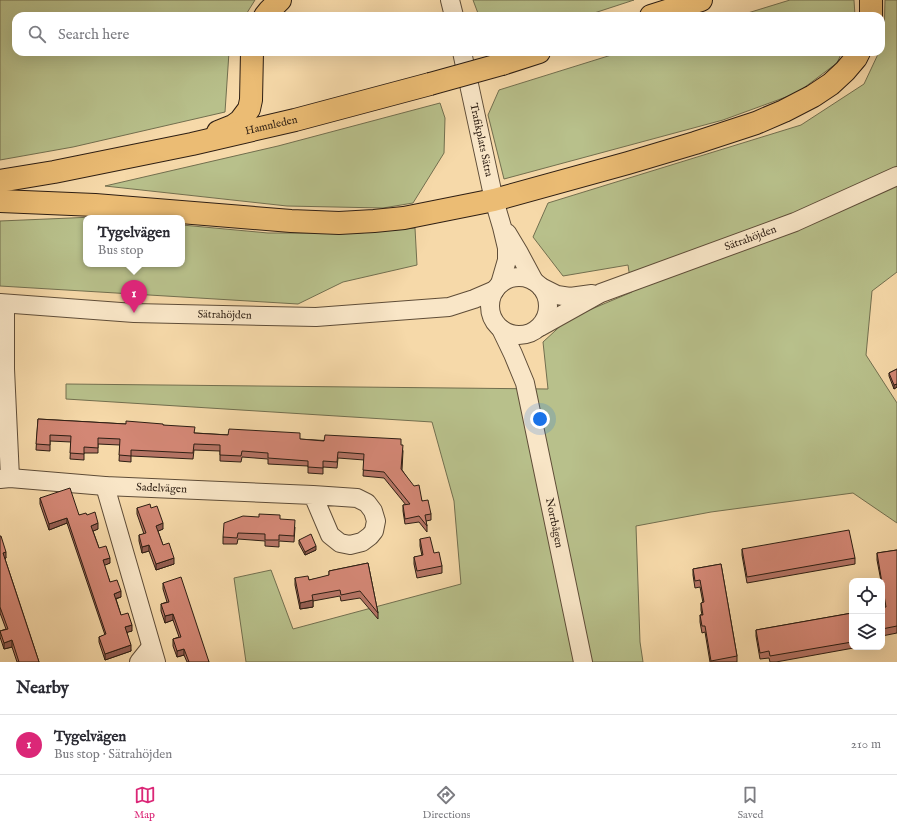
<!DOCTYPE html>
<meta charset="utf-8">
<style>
body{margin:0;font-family:"IM FELL English",serif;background:#f2f2f3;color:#2b2b33}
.controls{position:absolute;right:12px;bottom:12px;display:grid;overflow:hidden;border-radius:8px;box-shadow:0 4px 16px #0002}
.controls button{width:36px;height:36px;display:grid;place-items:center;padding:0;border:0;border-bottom:1px solid #e1e1e2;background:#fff;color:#2b2b33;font:20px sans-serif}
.you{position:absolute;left:540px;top:419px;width:14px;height:14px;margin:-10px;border:3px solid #fff;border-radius:50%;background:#1a73e8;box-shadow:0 0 0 6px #1a73e833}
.badge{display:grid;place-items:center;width:26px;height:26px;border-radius:50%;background:#db2777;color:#fff;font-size:13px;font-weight:700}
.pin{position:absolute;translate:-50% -33px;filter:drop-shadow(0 1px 2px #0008)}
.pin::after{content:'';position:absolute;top:21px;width:14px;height:12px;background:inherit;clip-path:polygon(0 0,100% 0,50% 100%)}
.popup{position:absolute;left:83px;top:215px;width:102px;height:52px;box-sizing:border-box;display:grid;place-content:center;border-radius:8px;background:#fff;filter:drop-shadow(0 1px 3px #0005);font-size:13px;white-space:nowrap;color:#7c7c81}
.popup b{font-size:15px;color:#2b2b33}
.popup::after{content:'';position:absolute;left:50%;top:100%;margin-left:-8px;border:8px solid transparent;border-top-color:#fff}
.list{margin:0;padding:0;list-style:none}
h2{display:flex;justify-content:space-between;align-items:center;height:52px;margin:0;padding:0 16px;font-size:17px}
h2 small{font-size:13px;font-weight:400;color:#7c7c81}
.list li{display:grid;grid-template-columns:26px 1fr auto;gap:12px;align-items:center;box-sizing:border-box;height:60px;padding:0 16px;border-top:1px solid #e1e1e2}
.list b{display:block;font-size:15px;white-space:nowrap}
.list p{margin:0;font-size:13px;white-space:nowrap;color:#7c7c81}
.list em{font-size:13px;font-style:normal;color:#7c7c81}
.icon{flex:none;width:22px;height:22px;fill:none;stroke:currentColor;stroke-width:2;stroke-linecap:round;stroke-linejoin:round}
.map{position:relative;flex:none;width:897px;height:662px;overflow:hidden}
.search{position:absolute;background:#fff;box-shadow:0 4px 16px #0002;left:12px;right:12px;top:12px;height:44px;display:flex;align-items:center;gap:10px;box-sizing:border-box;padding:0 14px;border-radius:12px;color:#7c7c81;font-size:15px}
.sheet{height:112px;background:#fff}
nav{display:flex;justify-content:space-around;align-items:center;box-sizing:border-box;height:56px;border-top:1px solid #e1e1e2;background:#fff;font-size:11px;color:#7c7c81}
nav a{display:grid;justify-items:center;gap:2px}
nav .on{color:#db2777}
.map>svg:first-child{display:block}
.green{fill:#b8c08b;stroke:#726f4f}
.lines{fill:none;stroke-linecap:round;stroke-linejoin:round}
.minor-casing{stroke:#5f4d38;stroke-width:20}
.major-casing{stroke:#2d1e13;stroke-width:24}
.minor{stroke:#f9e6c7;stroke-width:18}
.major{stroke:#ebbc74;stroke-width:22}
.major-bridge-casing{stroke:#2d1e13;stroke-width:24;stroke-linecap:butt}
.major-bridge{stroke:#ebbc74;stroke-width:22}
.wall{fill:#b57465;stroke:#2d1e13}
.shaded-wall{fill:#945e52;stroke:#2d1e13}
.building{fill:#d38775;stroke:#2d1e13}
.labels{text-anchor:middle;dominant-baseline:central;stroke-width:3.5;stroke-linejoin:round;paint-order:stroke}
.street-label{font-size:11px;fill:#2d1e13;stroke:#f9e6c7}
</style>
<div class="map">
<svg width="897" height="662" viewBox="0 0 897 662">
<rect width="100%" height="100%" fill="#f6d9a9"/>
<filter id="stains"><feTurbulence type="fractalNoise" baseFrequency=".005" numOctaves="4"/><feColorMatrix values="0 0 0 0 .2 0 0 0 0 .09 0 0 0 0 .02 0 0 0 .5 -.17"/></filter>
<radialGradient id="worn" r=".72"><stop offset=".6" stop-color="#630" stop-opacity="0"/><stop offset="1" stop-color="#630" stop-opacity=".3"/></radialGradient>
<g class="green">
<path d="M0 0H255L245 16H16V52H229L225 112 73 147 0 160Z"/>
<path d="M473 0H634L585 16H479Z"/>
<path d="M790 0H854L855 16H738Z"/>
<path d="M885 0H897V272L872 291 866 355 897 403V523L853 493 711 512 636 526 640 642 643 662H246L234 578 271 570 293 629 461 584 454 501 432 422 66 399V384L548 389 543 342 568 319 632 292 628 265 563 276 533 237 548 203 801 125 864 84 879 52H881V47L884 41Z"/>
<path d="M621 52H842L837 63 797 93 723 120 504 179 488 115 499 90Z"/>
<path d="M440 103 445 118 444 153 413 203 383 208 287 206 105 186 278 146Z"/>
<path d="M94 217 102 218H86V264H182V225L268 233H359L415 228 417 265 343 282 298 304 0 286V221Z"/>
</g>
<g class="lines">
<defs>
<g id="minor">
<path d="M450 0 454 16"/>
<path id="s1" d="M462 52 494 200 502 227 507 248V260L500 284"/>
<path d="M507 233 519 253 534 281"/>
<circle cx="519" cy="306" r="29"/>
<path d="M541 287 557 295 570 297 592 294"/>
<path id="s2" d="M0 303 134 313 316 317 449 307 474 299 495 290"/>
<path d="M5 304V369L10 478"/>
<path id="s3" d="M540 327 601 293 795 222 897 176"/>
<path id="s4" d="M501 329 513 354 525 383 583 662"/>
<path id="s5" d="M0 479 10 478 105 486 313 495 357 498 367 503 373 511 376 521 374 531 370 536 362 542 350 545 340 543 330 535 313 495"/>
<path d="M105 486 156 662"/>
<path d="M139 662 151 647"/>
</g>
<g id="major">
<path d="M265 16 269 11 280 0"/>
<path d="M651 16 701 0"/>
<path d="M871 16V0"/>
<path d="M502 64 539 52"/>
<path d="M218 132 233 126 240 121 249 109 251 100 252 52"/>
<path id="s6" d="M0 181 54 172 192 144 295 120 430 84"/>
<path d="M0 201 95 205 291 221 339 223 374 221 404 218 494 200 628 163 695 143 756 123 784 111 813 96 831 84 845 71 856 58 859 52"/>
</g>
</defs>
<use href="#minor" class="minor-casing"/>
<use href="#major" class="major-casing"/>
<use href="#minor" class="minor"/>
<use href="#major" class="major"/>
<defs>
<path id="major-bridge" d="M430 84 502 64"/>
</defs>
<use href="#major-bridge" class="major-bridge-casing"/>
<use href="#major-bridge" class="major-bridge"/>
</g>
<g class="wall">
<path d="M897 369V387L894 389 889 376V373Z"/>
<path d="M38 419 126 424 163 425 195 433 401 445 403 451 402 470 431 514V520L426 521 427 526V532L419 522 405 524 403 511V505H406L384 478 363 476 364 460 338 458 337 468 323 467V474L308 473V466L268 464V459L242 457 241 462 220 461V451L194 450 193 459 131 456V462L119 461 120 445 98 444V453H84V460L70 459 71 442 50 441V451L36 450Z"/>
<path d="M40 498 79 515H87L98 529 93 531 99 548 110 563 104 565 110 582 121 597 116 599 121 615 132 631 127 632 131 651 105 660 99 642V637L105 635 67 523 49 530 40 504Z"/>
<path d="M137 508H151L163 529 158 531 163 545 174 564 156 570 149 551 142 553 139 541V535L144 534 137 514Z"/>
<path d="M280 520 295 527 294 542 279 541V547L265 546V541L238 539 237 544H223V537Z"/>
<path d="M0 536 6 558 5 559 39 662H17L12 647 4 649 0 637V631L6 629 0 613Z"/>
<path d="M420 539 434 553 442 566V573L417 578 414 564V557L422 556 420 546Z"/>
<path d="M299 540 316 550 305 555 299 544Z"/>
<path d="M742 549 855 558V564L747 583 742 555Z"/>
<path d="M897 550V633L882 636V608L885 607 882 588V581H881L877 560V553Z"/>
<path d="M368 563 378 613V619L360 598 341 601 340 596 313 601V607L300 609 295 585V578L309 580 329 576V571Z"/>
<path d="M721 564 737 656V662H710L705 632 702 633 700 622V615H702L701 610V603H703L700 587 695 588 693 575V569Z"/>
<path d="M163 583 209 662H187L184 655 177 657 173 646V639L179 637 173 620 165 623 161 611V604L167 602 163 589Z"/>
<path d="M852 613V647H859L776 662H770L769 658 760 659 756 636V630Z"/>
</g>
<g class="shaded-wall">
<path d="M897 384V387L894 389V385Z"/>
<path d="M67 518V523L49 530V524Z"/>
<path d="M98 523V529L91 532V526Z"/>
<path d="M163 523V529L156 532V526Z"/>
<path d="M149 545V551L142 553V547Z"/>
<path d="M316 546V550L305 555V552Z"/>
<path d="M6 552V558L3 559V553Z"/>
<path d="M110 558V563L103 566V560Z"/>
<path d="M174 558V564L156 570V564Z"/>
<path d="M121 591V597L114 599V594Z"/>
<path d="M313 600V607L300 609V603Z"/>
<path d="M173 614V620L165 623V616Z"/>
<path d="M132 625V631L125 633V627Z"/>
<path d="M12 640V647L4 649V643Z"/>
<path d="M131 645V651L105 660V654Z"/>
<path d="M184 649V655L177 657V651Z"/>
</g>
<g class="building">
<path d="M897 369V384L894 385 889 373Z"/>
<path d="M38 419 126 424V421L163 424V425L195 427 194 433 228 435 229 429 300 433V439L324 441 325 435 401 439V445H403L401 469 414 486 419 485 422 501 428 500 431 514 425 515 427 526 419 516 405 519 403 505 410 504 384 472 363 470 364 454 338 452 337 462 323 461V468L308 467V461L268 458V453L242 451 241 456 220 455V445L194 444 193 453 131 450V456L119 455 120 439 98 438V448L84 447V454L70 453 71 436 50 435V445L36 444Z"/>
<path d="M70 488 79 515 86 513 87 515 95 512 98 523 91 526 99 548 106 546 110 558 103 560 110 582 117 580 121 591 114 594 121 615 128 613 132 625 125 627 131 645 105 654 99 637 106 634 67 518 49 524 40 498Z"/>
<path d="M150 504 151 508 157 506 163 523 156 526 163 545 169 543 174 558 156 564 149 545 142 547 139 535 146 533 137 508Z"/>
<path d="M259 514 280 515V519L295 520 294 536 279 535V540H265V534L238 533 237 538 223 537 224 523 243 516 259 517Z"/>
<path d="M849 530 855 558 747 577 742 549Z"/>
<path d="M311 534 316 546 305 552 299 540Z"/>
<path d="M0 536H1L6 552 3 553 39 662H19L12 640 4 643 0 631 8 629 0 607Z"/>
<path d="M430 537 434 553 439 552 442 566 417 571 414 557 423 555 420 539Z"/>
<path d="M897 550V626L882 629V608L886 607 877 553Z"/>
<path d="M368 563 378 613 360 591 341 595 340 590 312 595 313 600 300 603 295 578 308 576 309 580 329 575V571Z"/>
<path d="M721 564 737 656 711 661 705 626H702L700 615H703L701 603 704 602 700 580 695 581 693 569Z"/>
<path d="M181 577 209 662H189L184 649 177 651 173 639 181 637 173 614 165 616 161 604 169 602 163 583Z"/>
<path d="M852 613V642L770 656 769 651 760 653 756 630Z"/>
</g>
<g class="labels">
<g class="street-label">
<text stroke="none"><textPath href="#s6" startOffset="277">Hamnleden</textPath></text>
<text stroke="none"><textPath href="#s1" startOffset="90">Trafikplats Sätra</textPath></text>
<text stroke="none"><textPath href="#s3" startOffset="229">Sätrahöjden</textPath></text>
<text stroke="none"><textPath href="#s2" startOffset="225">Sätrahöjden</textPath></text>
<text stroke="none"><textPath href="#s5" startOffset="162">Sadelvägen</textPath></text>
<text stroke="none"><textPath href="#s4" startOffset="202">Norrbågen</textPath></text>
</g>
</g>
<rect width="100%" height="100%" filter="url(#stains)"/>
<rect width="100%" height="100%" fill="url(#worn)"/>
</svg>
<div class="controls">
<button><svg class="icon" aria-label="locate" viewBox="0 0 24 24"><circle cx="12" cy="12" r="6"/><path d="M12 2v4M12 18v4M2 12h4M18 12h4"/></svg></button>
<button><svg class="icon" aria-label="layers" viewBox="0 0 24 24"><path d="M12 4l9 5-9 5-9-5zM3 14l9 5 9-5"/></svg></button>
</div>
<div class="you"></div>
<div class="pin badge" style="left:134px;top:313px">1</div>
<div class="popup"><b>Tygelvägen</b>Bus stop</div>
<div class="search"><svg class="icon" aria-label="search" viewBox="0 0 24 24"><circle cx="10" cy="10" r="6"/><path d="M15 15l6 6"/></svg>Search here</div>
</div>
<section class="sheet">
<h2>Nearby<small></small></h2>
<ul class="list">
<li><span class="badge">1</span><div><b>Tygelvägen</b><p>Bus stop · Sätrahöjden</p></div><em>210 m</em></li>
</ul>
</section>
<nav>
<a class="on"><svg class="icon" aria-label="map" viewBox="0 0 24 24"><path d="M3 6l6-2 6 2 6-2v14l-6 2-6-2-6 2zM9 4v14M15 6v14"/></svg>Map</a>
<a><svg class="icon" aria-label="directions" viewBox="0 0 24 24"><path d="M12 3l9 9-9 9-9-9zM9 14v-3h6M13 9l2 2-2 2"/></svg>Directions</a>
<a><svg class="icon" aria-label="saved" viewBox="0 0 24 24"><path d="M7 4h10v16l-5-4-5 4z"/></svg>Saved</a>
</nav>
